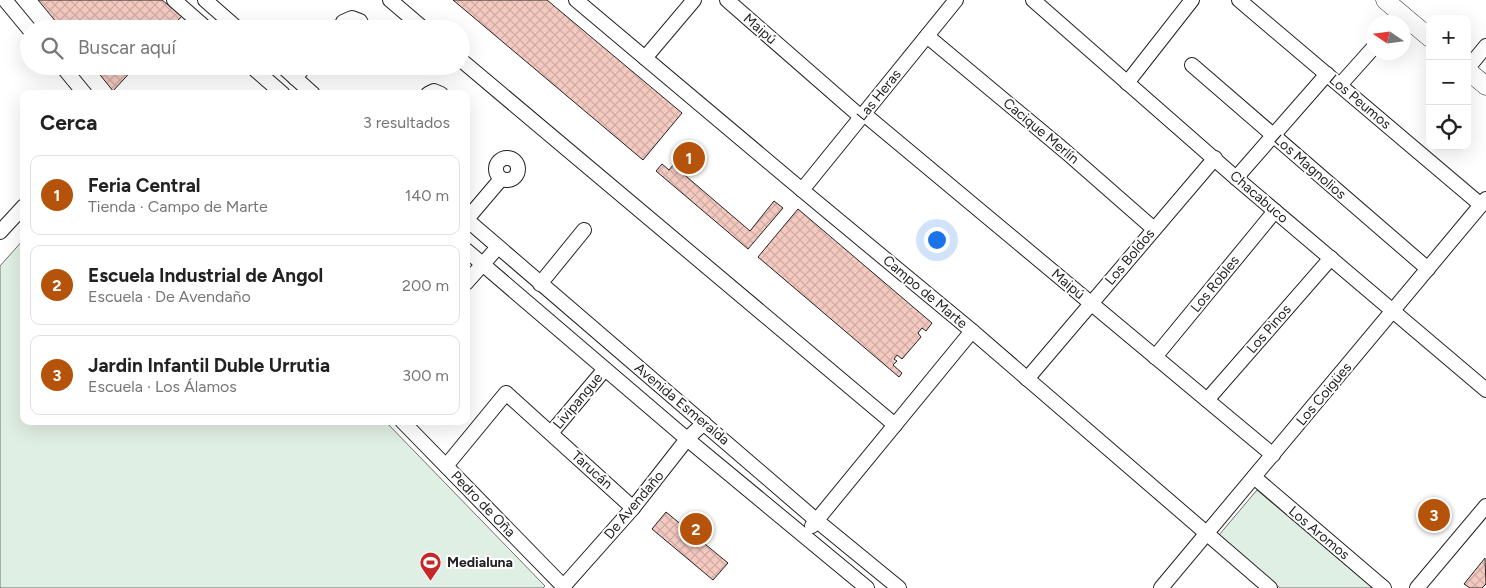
<!DOCTYPE html>
<html lang="es">
<meta charset="utf-8">
<style>
body{margin:0;font-family:Figtree,sans-serif;background:#f6f6f6;color:#222}
.controls{position:absolute;right:15px;top:15px;display:grid;overflow:hidden;border-radius:10px;box-shadow:0 5px 20px #0002}
.controls button{width:45px;height:45px;display:grid;place-items:center;padding:0;border:0;border-bottom:1px solid #e0e0e0;background:#fff;color:#222;font:25px sans-serif}
.compass{position:absolute;left:1366px;top:15px;width:45px;height:45px;border-radius:50%;background:#fff;box-shadow:0 5px 20px #0002;rotate:283deg}
.you{position:absolute;left:936px;top:239px;width:18px;height:18px;margin:-12px;border:4px solid #fff;border-radius:50%;background:#1a73e8;box-shadow:0 0 0 8px #1a73e833}
.badge{display:grid;place-items:center;width:32px;height:32px;border-radius:50%;background:#b45309;color:#fff;font-size:16px;font-weight:700}
.pin{position:absolute;translate:-50% -50%;border:2px solid #fff;box-shadow:0 1px 5px #0006}
.list{margin:0;padding:0;list-style:none}
h2{display:flex;justify-content:space-between;align-items:center;height:65px;margin:0;padding:0 20px;font-size:21px}
h2 small{font-size:16px;font-weight:400;color:#767676}
.list li{display:grid;grid-template-columns:32px 1fr auto;gap:15px;align-items:center;box-sizing:border-box;height:80px;margin:0 10px 10px;padding:0 10px;border:1px solid #e0e0e0;border-radius:10px}
.list b{display:block;font-size:19px;white-space:nowrap}
.list p{margin:0;font-size:16px;white-space:nowrap;color:#767676}
.list em{font-size:16px;font-style:normal;color:#767676}
.icon{flex:none;width:28px;height:28px;fill:none;stroke:currentColor;stroke-width:2;stroke-linecap:round;stroke-linejoin:round}
.map{position:relative;flex:none;width:1486px;height:588px;overflow:hidden}
.search{position:absolute;background:#fff;box-shadow:0 5px 20px #0002;left:20px;top:20px;width:450px;height:55px;display:flex;align-items:center;gap:12px;box-sizing:border-box;padding:0 18px;border-radius:28px;color:#767676;font-size:19px}
.panel{position:absolute;background:#fff;box-shadow:0 5px 20px #0002;left:20px;top:90px;width:450px;height:335px;border-radius:10px}
.map>svg:first-child{display:block}
.green{fill:#e0efe3;stroke:#6f6f6f}
.building{fill:url(#building-cross-hatch);stroke:#222}
.lines{fill:none;stroke-linecap:round;stroke-linejoin:round}
.minor-casing{stroke:#222;stroke-width:16}
.major-casing{stroke:#222;stroke-width:19}
.minor{stroke:#fff;stroke-width:14}
.major{stroke:#fff;stroke-width:18}
.labels{text-anchor:middle;dominant-baseline:central;stroke-width:4;stroke-linejoin:round;paint-order:stroke}
.street-label{font-size:14px;fill:#222;stroke:#fff}
.poi-label{font-size:14px;font-weight:bold;fill:#222;stroke:#fff;text-anchor:start}
</style>
<div class="map">
<svg width="1486" height="588" viewBox="0 0 1486 588">
<defs>
<pattern id="building-cross-hatch" width="8" height="8" patternUnits="userSpaceOnUse" patternTransform="scale(1.25)"><rect width="8" height="8" fill="#f3c9c0"/><path d="M0 0l8 8M0 8l8-8" fill="none" stroke="#d0aca5"/></pattern>
</defs>
<rect width="100%" height="100%" fill="#fff"/>
<g class="green">
<path d="M24 239V421H385L545 586 543 588H0V266Z"/>
<path d="M1257 490 1373 588H1280L1219 535Z"/>
</g>
<g class="building">
<path d="M38 0H162L182 16 170 29H62Z"/>
<path d="M453 0H547L682 113 643 160Z"/>
<path d="M93 66H136L113 91Z"/>
<path d="M662 164 669 170 673 165 750 231 774 201 783 208 748 249 656 171Z"/>
<path d="M798 209 932 323 926 331 922 328 918 333 921 337 902 359 897 355 894 359 897 361 893 365 902 373 899 377 758 257Z"/>
<path d="M666 512 728 563 713 580 652 529Z"/>
<path d="M1485 558 1486 584 1482 588H1470L1464 584Z"/>
</g>
<g class="lines">
<defs>
<g id="minor">
<path d="M5 0 29 29"/>
<path d="M174 0 207 29"/>
<path d="M205 0 238 29"/>
<path d="M390 0 424 29"/>
<path d="M576 0 802 190 972 331 1270 588"/>
<path d="M727 0 861 117"/>
<path d="M1033 0 1236 178 1486 390"/>
<path d="M1239 0 1481 205"/>
<path d="M341 29 343 22 352 18 360 21 364 29"/>
<path d="M927 36 1065 151 1154 229"/>
<path d="M645 58 694 0"/>
<path d="M461 60 895 425"/>
<path d="M1192 65 1428 269"/>
<path d="M62 66 85 94"/>
<path d="M251 66 283 94"/>
<path d="M282 66 313 94"/>
<path d="M1467 69 1486 46"/>
<path d="M295 78 305 66"/>
<path d="M1127 83 1192 0"/>
<path d="M1340 85 1374 47"/>
<path d="M428 94 434 91 441 94"/>
<path d="M864 114 1273 455"/>
<circle cx="507" cy="169" r="11"/>
<path d="M1236 178 1327 74"/>
<path d="M802 190 956 0"/>
<path d="M466 219 816 520 899 588"/>
<path d="M467 219 501 179"/>
<path d="M0 232 24 206"/>
<path d="M466 250 687 439 867 588"/>
<path d="M466 283 498 247"/>
<path d="M540 284 584 230"/>
<path d="M1155 357 1275 211"/>
<path d="M1027 379 1215 158"/>
<path d="M1207 400 1331 258"/>
<path d="M402 421 563 586"/>
<path d="M551 433 605 369"/>
<path d="M446 466 506 393 633 508"/>
<path d="M1254 477 1384 588"/>
<path d="M812 526 972 331"/>
<path d="M562 588 633 508 687 439 704 423"/>
<path d="M1161 588 1486 199"/>
<path d="M1417 588 1486 506"/>
</g>
<g id="major">
<path d="M1385 0 1430 38"/>
<path d="M1467 70 1486 86"/>
</g>
</defs>
<use href="#minor" class="minor-casing"/>
<use href="#major" class="major-casing"/>
<use href="#minor" class="minor"/>
<use href="#major" class="major"/>
</g>
<defs>
<symbol id="stadium-pin" viewBox="-11 -11 22 30"><path d="M0 17L-7.5 6A9.5 9.5 0 1 1 7.5 6Z" fill="#c62828" stroke="#fff"/><path d="M0-5a6.5 5 0 1 0 0 10a6.5 5 0 1 0 0-10ZM-3.5-1.8h7v3.6h-7Z" fill="#fff"/></symbol>
</defs>
<g fill-rule="evenodd">
<use href="#stadium-pin" x="418" y="550" width="25" height="34"/>
</g>
<g class="labels">
<g class="street-label">
<text transform="translate(760 29) rotate(41)">Maipú</text>
<text transform="translate(879 95) rotate(-51)">Las Heras</text>
<text transform="translate(1360 102) rotate(40)">Los Peumos</text>
<text transform="translate(1041 131) rotate(40)">Cacique Merlín</text>
<text transform="translate(1310 167) rotate(41)">Los Magnolios</text>
<text transform="translate(1259 197) rotate(41)">Chacabuco</text>
<text transform="translate(1130 257) rotate(-50)">Los Boldos</text>
<text transform="translate(1068 284) rotate(40)">Maipú</text>
<text transform="translate(1215 284) rotate(-51)">Los Robles</text>
<text transform="translate(925 292) rotate(40)">Campo de Marte</text>
<text transform="translate(1269 329) rotate(-49)">Los Pinos</text>
<text transform="translate(1324 394) rotate(-50)">Los Coigües</text>
<text transform="translate(578 401) rotate(-50)">Livipangue</text>
<text transform="translate(682 404) rotate(40)">Avenida Esmeralda</text>
<text transform="translate(592 470) rotate(42)">Tarucán</text>
<text transform="translate(483 504) rotate(46)">Pedro de Oña</text>
<text transform="translate(634 505) rotate(-50)">De Avendaño</text>
<text transform="translate(1319 533) rotate(40)">Los Aromos</text>
</g>
<g class="poi-label">
<text x="447" y="562">Medialuna</text>
</g>
</g>
</svg>
<div class="controls">
<button>+</button>
<button>−</button>
<button><svg class="icon" aria-label="locate" viewBox="0 0 24 24"><circle cx="12" cy="12" r="6"/><path d="M12 2v4M12 18v4M2 12h4M18 12h4"/></svg></button>
</div>
<svg class="compass" viewBox="-18 -18 36 36"><path d="M0-13l5 13h-10z" fill="#e53935"/><path d="M0 13l5-13h-10z" fill="#767676"/></svg>
<div class="you"></div>
<div class="pin badge" style="left:689px;top:158px">1</div>
<div class="pin badge" style="left:696px;top:529px">2</div>
<div class="pin badge" style="left:1434px;top:515px">3</div>
<div class="search"><svg class="icon" aria-label="search" viewBox="0 0 24 24"><circle cx="10" cy="10" r="6"/><path d="M15 15l6 6"/></svg>Buscar aquí</div>
<section class="panel">
<h2>Cerca<small>3 resultados</small></h2>
<ul class="list">
<li><span class="badge">1</span><div><b>Feria Central</b><p>Tienda · Campo de Marte</p></div><em>140 m</em></li>
<li><span class="badge">2</span><div><b>Escuela Industrial de Angol</b><p>Escuela · De Avendaño</p></div><em>200 m</em></li>
<li><span class="badge">3</span><div><b>Jardin Infantil Duble Urrutia</b><p>Escuela · Los Álamos</p></div><em>300 m</em></li>
</ul>
</section>
</div>
